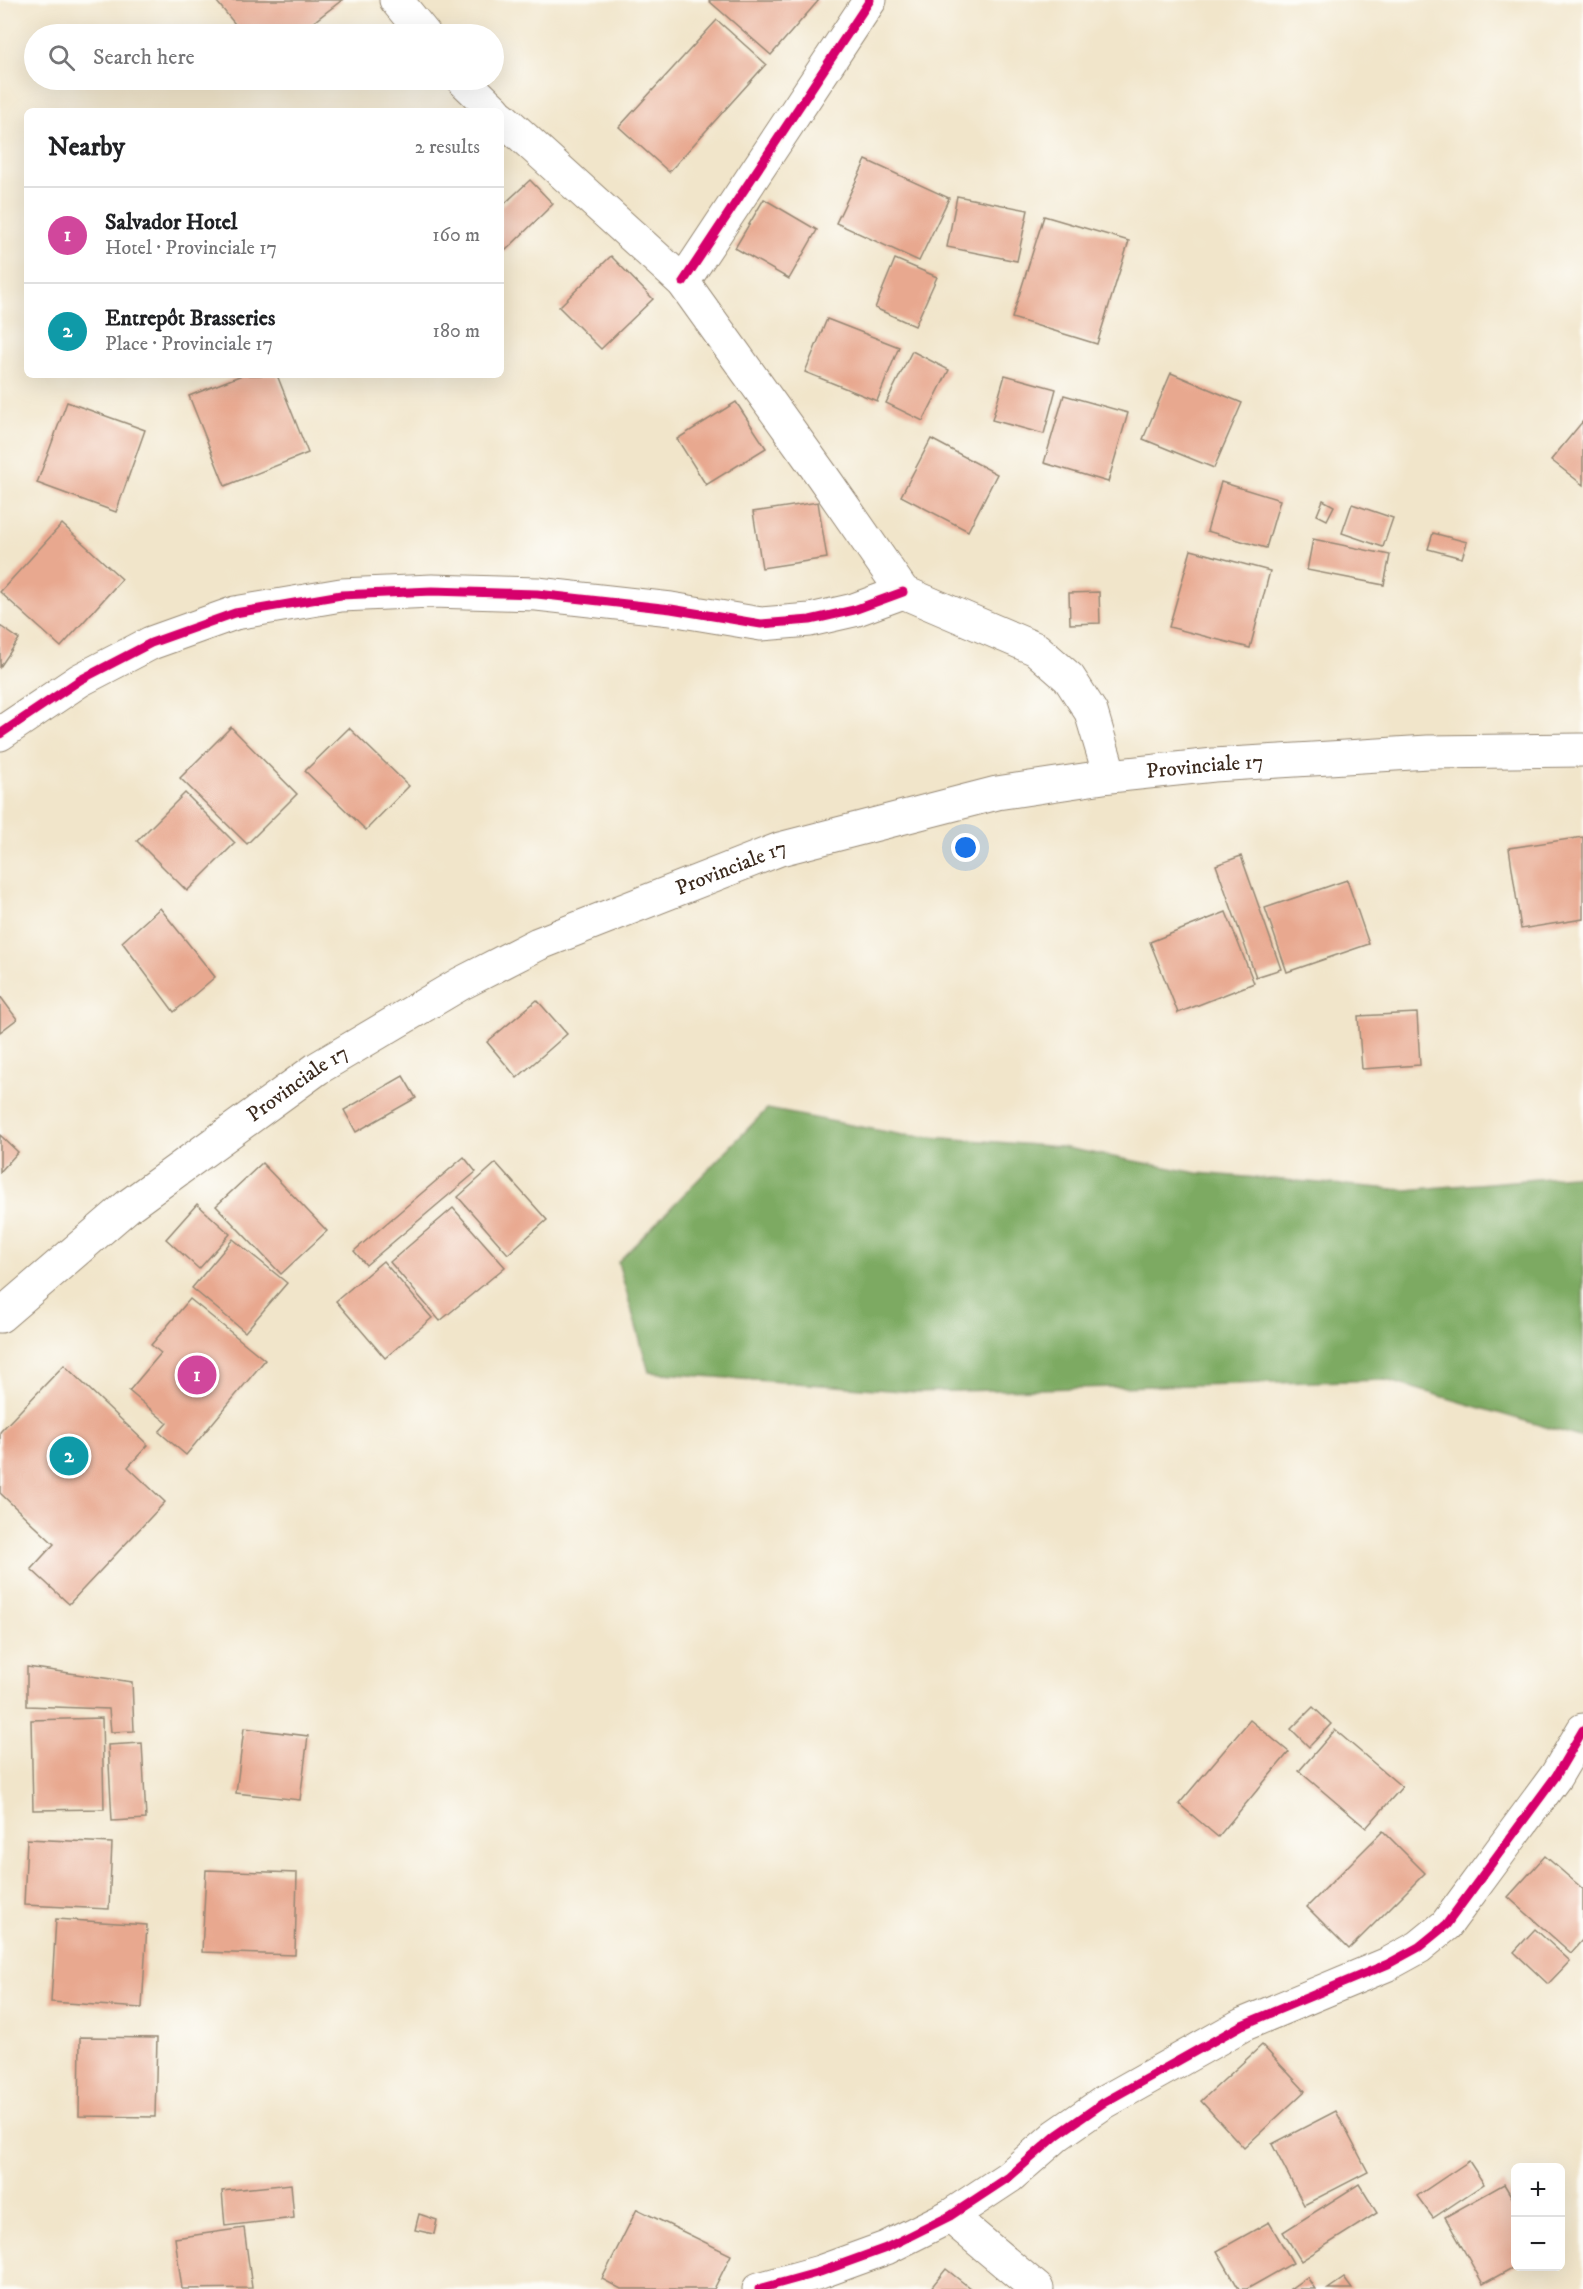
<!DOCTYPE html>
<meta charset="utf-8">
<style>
body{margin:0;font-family:"IM FELL DW Pica",serif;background:#f2f2f2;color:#202124}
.controls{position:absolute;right:18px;bottom:18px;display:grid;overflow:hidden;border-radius:9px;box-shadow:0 6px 24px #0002}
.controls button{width:54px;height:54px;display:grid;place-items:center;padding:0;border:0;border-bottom:2px solid #e0e0e0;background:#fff;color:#202124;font:30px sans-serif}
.you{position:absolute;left:966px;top:848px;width:21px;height:21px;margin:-15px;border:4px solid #fff;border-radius:50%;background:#1a73e8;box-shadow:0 0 0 9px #1a73e833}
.badge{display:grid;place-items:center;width:39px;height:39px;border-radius:50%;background:#c8321e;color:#fff;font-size:20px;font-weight:700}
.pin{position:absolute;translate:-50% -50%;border:3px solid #fff;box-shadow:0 2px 6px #0006}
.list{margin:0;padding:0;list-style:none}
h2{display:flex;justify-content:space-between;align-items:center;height:78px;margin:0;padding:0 24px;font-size:26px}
h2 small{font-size:20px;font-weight:400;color:#757577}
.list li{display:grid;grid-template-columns:39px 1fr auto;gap:18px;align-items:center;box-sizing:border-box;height:96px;padding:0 24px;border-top:2px solid #e0e0e0}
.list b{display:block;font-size:22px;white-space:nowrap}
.list p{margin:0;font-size:20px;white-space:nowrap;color:#757577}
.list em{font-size:20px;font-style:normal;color:#757577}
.icon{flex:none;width:33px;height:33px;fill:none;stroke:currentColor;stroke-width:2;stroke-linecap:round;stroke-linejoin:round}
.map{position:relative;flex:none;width:1583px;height:2289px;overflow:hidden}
.search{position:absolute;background:#fff;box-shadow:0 6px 24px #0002;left:24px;top:24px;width:480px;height:66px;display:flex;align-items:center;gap:15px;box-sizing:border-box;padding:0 21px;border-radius:33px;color:#757577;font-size:22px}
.panel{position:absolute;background:#fff;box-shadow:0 6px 24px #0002;left:24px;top:108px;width:480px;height:270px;border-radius:9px}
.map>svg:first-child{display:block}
.forest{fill:#7daa62;stroke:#5c6a40;stroke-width:1.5}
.building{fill:#e8a88f}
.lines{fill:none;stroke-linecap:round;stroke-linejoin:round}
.street-casing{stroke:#968874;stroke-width:35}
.primary-casing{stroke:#968874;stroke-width:35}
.street{stroke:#fff;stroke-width:33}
.primary{stroke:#fff;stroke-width:33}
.cycleway-casing{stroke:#fdfcf7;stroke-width:13}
.cycleway{stroke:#d6006c;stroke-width:9}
.labels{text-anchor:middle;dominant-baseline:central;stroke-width:4.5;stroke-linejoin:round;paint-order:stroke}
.street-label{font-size:21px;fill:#3b2a1e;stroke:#fdfcf7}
</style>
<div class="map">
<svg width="1583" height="2289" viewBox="0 0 1583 2289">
<rect width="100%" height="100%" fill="#fdfcf7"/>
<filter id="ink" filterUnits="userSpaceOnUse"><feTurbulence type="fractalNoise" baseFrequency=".0167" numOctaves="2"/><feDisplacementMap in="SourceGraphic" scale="12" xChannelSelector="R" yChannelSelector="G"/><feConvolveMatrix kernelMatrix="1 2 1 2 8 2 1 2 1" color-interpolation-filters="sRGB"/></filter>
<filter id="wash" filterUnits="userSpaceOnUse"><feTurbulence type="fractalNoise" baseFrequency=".008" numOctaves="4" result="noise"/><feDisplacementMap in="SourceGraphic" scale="24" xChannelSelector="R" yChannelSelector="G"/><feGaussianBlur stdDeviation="1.35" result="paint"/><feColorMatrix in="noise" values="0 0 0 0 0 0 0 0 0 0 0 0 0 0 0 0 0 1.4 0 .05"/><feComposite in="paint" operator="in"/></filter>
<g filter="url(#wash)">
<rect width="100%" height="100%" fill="#f1e5ca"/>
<path class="forest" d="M767 1109 903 1135 1061 1147 1197 1173 1406 1190 1583 1175V1438L1386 1380 916 1392 649 1372 618 1262Z"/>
<g id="blocks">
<g class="building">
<path d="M220 0H342L298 34H243L217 2Z"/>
<path d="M710 0H819L771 55 709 1Z"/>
<path d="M717 20 766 64 669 172 619 127Z"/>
<path d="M866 160 949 198 919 261 836 223Z"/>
<path d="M530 180 553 204 505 251 501 248V207Z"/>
<path d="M957 196 1028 210 1017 261 947 247Z"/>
<path d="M764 199 817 230 789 279 735 248Z"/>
<path d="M1044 216 1129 241 1097 344 1012 318Z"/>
<path d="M611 256 653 299 601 349 559 307Z"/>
<path d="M895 259 937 277 915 326 875 308Z"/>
<path d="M827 319 899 347 877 401 805 372Z"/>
<path d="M912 351 949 370 923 421 886 403Z"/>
<path d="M1171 373 1242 403 1214 468 1143 439Z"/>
<path d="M242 375H277L308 453 225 486 189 396Z"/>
<path d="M1005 375 1056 389 1044 434 992 420Z"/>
<path d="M1064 395 1128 413 1108 482 1044 463Z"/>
<path d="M67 402 145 430 116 512 37 483Z"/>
<path d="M736 402 766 448 706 485 677 439Z"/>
<path d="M1583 421V485L1551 460Z"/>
<path d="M931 439 997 474 968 531 901 496Z"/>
<path d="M1221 482 1280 500 1266 548 1207 531Z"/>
<path d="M1323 500 1334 506 1327 520 1317 515Z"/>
<path d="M818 502 827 558 762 568 753 512Z"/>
<path d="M1352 504 1393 518 1383 547 1342 533Z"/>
<path d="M62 524 122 579 61 647 0 592Z"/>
<path d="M1433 533 1467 542 1462 558 1428 549Z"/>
<path d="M1313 539 1390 555 1384 585 1307 570Z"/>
<path d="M1191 550 1270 571 1250 648 1169 627Z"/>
<path d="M1099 592 1100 623 1070 624 1069 593Z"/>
<path d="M0 626 19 639 0 667Z"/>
<path d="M231 727 297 794 247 844 180 778Z"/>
<path d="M349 728 409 786 366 830 305 771Z"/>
<path d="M185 793 235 843 187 891 137 841Z"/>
<path d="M1583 837V919L1521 929 1509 848Z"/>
<path d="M1241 856 1281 969 1256 977 1216 865Z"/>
<path d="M1347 880 1369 944 1287 972 1265 908Z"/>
<path d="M160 908 215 977 174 1012 122 942Z"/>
<path d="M1226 912 1254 983 1178 1013 1150 942Z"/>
<path d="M0 996 17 1019 0 1032Z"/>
<path d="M537 1000 567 1034 517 1078 487 1042Z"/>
<path d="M1417 1013 1420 1065 1362 1069 1358 1016Z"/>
<path d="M403 1076 416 1098 356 1132 344 1110Z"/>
<path d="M0 1135 18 1152 0 1172Z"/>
<path d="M464 1157 476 1172 366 1265 354 1251Z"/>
<path d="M262 1163 327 1231 281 1274 216 1206Z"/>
<path d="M496 1163 547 1220 508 1254 458 1197Z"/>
<path d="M197 1204 230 1234 199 1269 166 1239Z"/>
<path d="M453 1208 505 1267 440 1321 390 1262Z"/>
<path d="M233 1239 287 1283 245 1332 192 1288Z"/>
<path d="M383 1261 432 1318 385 1358 336 1301Z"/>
<path d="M190 1299 265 1360 186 1455 159 1432 167 1423 129 1391 161 1353 151 1345Z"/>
<path d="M64 1365 148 1445 128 1467 165 1502 69 1604 31 1569 54 1544 0 1493V1432Z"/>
<path d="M27 1667 132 1682 134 1731 111 1732 109 1709 27 1706Z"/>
<path d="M1313 1707 1331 1724 1309 1747 1291 1729Z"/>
<path d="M102 1718 104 1809 33 1810 31 1720Z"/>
<path d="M1250 1720 1289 1752 1218 1837 1179 1804Z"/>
<path d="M244 1728 308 1736 300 1800 236 1793Z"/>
<path d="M1335 1730 1402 1787 1366 1828 1299 1771Z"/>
<path d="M142 1743 146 1819 112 1821 108 1745Z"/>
<path d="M1383 1831 1425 1873 1349 1949 1307 1907Z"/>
<path d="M27 1839 112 1843 109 1909 24 1905Z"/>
<path d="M1545 1856 1583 1889V1939L1571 1953 1508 1897Z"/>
<path d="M206 1870 297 1873 295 1955 202 1952Z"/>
<path d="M56 1919 147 1925 142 2008 51 2002Z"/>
<path d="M1535 1929 1570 1961 1548 1984 1514 1952Z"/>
<path d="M80 2037 157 2038 155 2117 79 2116Z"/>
<path d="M1262 2045 1305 2091 1244 2148 1201 2101Z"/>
<path d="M1336 2111 1368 2172 1304 2205 1272 2144Z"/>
<path d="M1469 2161 1484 2184 1433 2218 1417 2196Z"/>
<path d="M291 2184 294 2218 225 2226 222 2191Z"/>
<path d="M1359 2184 1377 2213 1301 2261 1283 2232Z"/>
<path d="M1504 2184 1516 2204V2266L1483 2284 1445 2217Z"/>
<path d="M637 2209 731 2255 714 2289H621L602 2279Z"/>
<path d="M419 2214 437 2220 434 2234 415 2230Z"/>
<path d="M1269 2222 1293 2263 1247 2289H1239L1217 2251Z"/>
<path d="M244 2228 252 2288 182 2289 175 2238Z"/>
<path d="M946 2269 971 2289H930Z"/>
<path d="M1307 2277 1315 2289H1290Z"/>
<path d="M1344 2278 1352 2289H1328Z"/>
</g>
</g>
</g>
<g filter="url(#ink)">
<use href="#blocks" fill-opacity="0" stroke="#968874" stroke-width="1.5"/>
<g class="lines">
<defs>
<g id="street">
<path d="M396 0 424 34"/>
<path d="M463 80 495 111"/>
<path d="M501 117 683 282 823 477 903 592 1036 649 1069 678 1091 712 1110 776"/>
<path d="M683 282 870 0"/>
<path d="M0 734 80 680 151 643 235 613 341 595 432 591 537 594 671 609 761 624 810 620 854 610 903 592"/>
<path d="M950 2216 1037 2289"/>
<path d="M759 2289 820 2272 886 2248 950 2216 1009 2177 1057 2135 1103 2103 1242 2025 1388 1964 1419 1947 1446 1925 1556 1776 1583 1730"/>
</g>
<g id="primary">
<path id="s1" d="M0 1316 128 1206 318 1068 460 984 538 944 780 849 997 793 1110 776 1214 765 1428 752 1583 750"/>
</g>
</defs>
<use href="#street" class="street-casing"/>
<use href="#primary" class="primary-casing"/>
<use href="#street" class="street"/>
<use href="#primary" class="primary"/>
<defs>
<g id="cycleway">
<path d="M683 282 870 0"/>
<path d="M0 734 80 680 151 643 235 613 341 595 432 591 537 594 671 609 761 624 810 620 854 610 903 592"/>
<path d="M759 2289 820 2272 886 2248 950 2216 1009 2177 1057 2135 1103 2103 1242 2025 1388 1964 1419 1947 1446 1925 1556 1776 1583 1730"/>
</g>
</defs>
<use href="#cycleway" class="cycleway-casing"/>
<use href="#cycleway" class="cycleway"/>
</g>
</g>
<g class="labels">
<g class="street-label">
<text stroke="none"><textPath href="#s1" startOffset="1350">Provinciale 17</textPath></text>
<text stroke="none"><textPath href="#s1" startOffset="864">Provinciale 17</textPath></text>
<text stroke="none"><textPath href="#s1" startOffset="378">Provinciale 17</textPath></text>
</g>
</g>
</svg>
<div class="controls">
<button>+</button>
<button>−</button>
</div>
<div class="you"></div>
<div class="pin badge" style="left:197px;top:1375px;background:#d1479c">1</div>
<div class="pin badge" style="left:69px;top:1456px;background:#0f9aa8">2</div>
<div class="search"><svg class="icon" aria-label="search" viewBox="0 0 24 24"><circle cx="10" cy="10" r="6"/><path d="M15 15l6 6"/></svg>Search here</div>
<section class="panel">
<h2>Nearby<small>2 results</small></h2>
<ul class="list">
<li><span class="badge" style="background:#d1479c">1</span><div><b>Salvador Hotel</b><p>Hotel · Provinciale 17</p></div><em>160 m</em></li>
<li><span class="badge" style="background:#0f9aa8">2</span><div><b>Entrepôt Brasseries</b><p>Place · Provinciale 17</p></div><em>180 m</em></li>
</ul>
</section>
</div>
